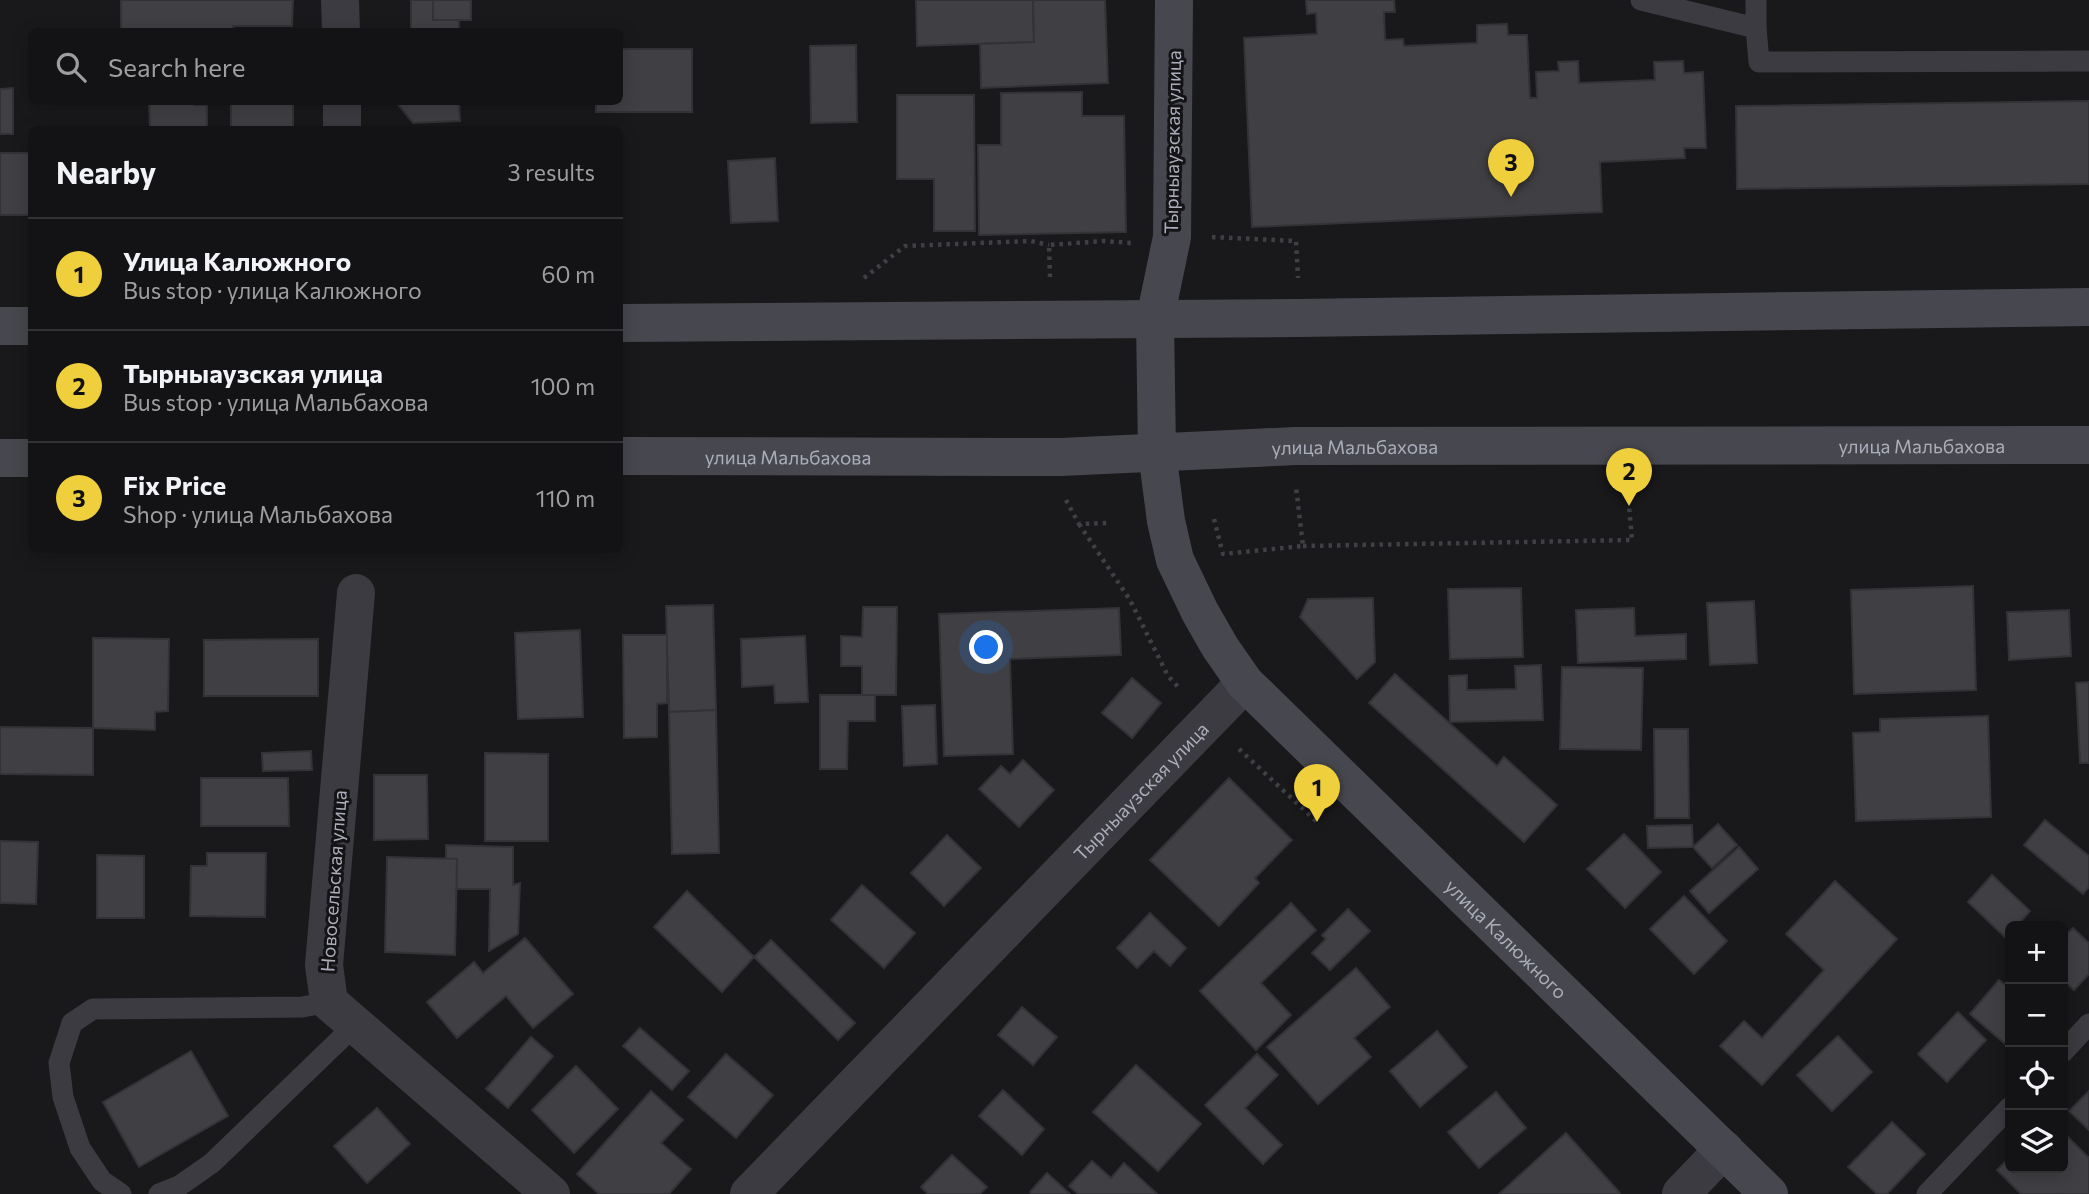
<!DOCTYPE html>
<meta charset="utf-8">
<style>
body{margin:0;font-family:Commissioner,sans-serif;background:#1c1b1d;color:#f1f3f6}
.controls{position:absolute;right:21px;bottom:21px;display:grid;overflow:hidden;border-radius:10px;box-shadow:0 4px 18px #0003}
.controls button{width:63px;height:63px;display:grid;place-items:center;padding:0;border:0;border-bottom:2px solid #323234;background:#131214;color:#f1f3f6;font:35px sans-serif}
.you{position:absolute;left:987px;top:648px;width:24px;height:24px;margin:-18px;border:5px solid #fff;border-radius:50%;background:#1a73e8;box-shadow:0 0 0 10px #1a73e833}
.badge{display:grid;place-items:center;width:46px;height:46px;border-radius:50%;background:#efd03c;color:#111;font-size:23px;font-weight:700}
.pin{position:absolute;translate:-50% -58px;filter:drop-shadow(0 2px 4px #0008)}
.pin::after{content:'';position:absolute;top:37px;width:24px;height:21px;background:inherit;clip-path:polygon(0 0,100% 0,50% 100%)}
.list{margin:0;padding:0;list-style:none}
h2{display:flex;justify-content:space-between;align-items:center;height:91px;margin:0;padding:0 28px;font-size:30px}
h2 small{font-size:23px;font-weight:400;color:#9d9ea0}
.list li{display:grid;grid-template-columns:46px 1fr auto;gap:21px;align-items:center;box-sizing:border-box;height:112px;padding:0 28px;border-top:2px solid #323234}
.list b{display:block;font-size:26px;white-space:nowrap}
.list p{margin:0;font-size:23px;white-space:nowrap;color:#9d9ea0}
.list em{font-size:23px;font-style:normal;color:#9d9ea0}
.icon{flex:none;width:38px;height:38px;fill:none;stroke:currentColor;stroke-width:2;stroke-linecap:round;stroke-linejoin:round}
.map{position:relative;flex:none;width:2089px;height:1194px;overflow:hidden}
.search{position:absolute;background:#131214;box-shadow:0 4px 18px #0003;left:28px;top:28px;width:595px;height:77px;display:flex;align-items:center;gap:18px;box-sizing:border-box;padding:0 24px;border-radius:10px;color:#9d9ea0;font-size:26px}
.panel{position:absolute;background:#131214;box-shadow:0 4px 18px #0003;left:28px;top:126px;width:595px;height:427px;border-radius:10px}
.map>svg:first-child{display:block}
.building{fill:#404044;stroke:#333236;stroke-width:2}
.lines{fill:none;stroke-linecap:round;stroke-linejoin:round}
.path{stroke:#3f4046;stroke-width:4.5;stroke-dasharray:3.5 5;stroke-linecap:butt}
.lane{stroke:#3b3b41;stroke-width:21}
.street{stroke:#3b3b41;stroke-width:38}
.secondary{stroke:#47484f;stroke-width:38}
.labels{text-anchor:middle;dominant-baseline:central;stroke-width:6;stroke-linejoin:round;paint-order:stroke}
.street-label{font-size:19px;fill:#abadba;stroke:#141316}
</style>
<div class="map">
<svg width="2089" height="1194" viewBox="0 0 2089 1194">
<rect width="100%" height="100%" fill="#19181b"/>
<g class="building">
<path d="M121 0H293L292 26H233V32H121Z"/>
<path d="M411 0H433V20H459V32H411Z"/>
<rect x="433" y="0" width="38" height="20"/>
<path d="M916 0H1033L1034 42 917 46Z"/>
<path d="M1033 0H1105L1108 83 981 88 980 44 1034 42Z"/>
<path d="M1306 0H1394L1395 12H1384L1385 40 1403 39 1404 46 1477 43V25L1507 24 1508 35H1527L1530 98H1537L1536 72 1559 71 1558 62 1578 61 1579 83 1655 80 1654 62 1683 61 1684 73 1703 72 1706 148H1684L1685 158 1600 162 1602 212 1252 227 1244 38 1317 34 1316 13 1307 14Z"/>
<path d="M856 45 857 122 811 123 810 46Z"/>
<path d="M620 49H692V112H596V102H620Z"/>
<path d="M13 88V134H0V89Z"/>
<path d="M1082 92V116H1124L1126 232 979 235 978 145H1001V93Z"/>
<path d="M897 95H974L975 231H934V179H897Z"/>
<path d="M2089 101V184L1737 189 1736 106Z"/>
<path d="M149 102H195V105H207V130H150Z"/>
<rect x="231" y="102" width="62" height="28"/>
<path d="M396 102H459L460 121 413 123Z"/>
<rect x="0" y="153" width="29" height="62"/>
<path d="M775 158 778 221 731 223 728 161Z"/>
<path d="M1973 586 1976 690 1854 694 1851 590Z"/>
<path d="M1521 588 1523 657 1450 659 1448 589Z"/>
<path d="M1373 598 1375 662 1357 679 1300 617 1308 599Z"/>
<path d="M1754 601 1757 663 1710 665 1707 603Z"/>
<path d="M713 605 716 710 669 712 666 606Z"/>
<path d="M863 607H897L896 695H862V666H841V636L862 637Z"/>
<path d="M1119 608 1121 655 1010 659 1013 754 944 756 939 614Z"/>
<path d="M1634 608 1635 636 1686 634V659L1578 663 1576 610Z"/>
<path d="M2069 610 2071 656 2009 660 2007 612Z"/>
<path d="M580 630 583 717 518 719 515 633Z"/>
<path d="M623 635H667V703L657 704V737L624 738Z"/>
<path d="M805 636 808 702 775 703 774 685 742 687 741 639Z"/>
<path d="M93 638 169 639 168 711 155 712V730L93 728Z"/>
<path d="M318 639V696H204V640Z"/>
<path d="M1541 665 1543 720 1450 722 1449 676 1467 675V690L1516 689 1515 666Z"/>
<path d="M1562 667 1643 668 1641 750 1560 749Z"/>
<path d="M1395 674 1497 766 1504 757 1557 805 1524 842 1369 703Z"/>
<path d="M1132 678 1161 703 1132 738 1102 713Z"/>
<path d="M2089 682V763H2080L2076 683Z"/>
<path d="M820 695H875V721H848L847 769H820Z"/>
<path d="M935 705 937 764 904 766 902 706Z"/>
<path d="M716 710 719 853 672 854 669 712Z"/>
<path d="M1988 716 1991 817 1856 821 1853 733 1880 732V719Z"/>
<path d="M0 727 93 728V775L0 774Z"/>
<path d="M1654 729H1688L1689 818H1655Z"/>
<path d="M311 751 312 770 263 771 262 753Z"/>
<path d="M485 753 548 754V841H485Z"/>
<path d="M1023 760 1054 790 1019 827 979 789 1001 766 1010 774Z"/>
<path d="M374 775H427L428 839 374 840Z"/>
<path d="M201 778H288L289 826H201Z"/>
<path d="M1229 778 1292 840 1255 878 1259 883 1219 926 1150 860Z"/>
<path d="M2045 820 2089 856V887L2083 894 2024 845Z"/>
<path d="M1718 824 1737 845 1712 868 1693 847Z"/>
<path d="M1692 825 1693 847 1648 848 1647 826Z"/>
<path d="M1624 834 1661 872 1625 908 1587 869Z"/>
<path d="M947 835 981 868 944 906 911 873Z"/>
<path d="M0 841 38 842 36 904 0 903Z"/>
<path d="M446 845 513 847V885L520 883 518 934 489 951 490 889H456L457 859H446Z"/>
<path d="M1739 847 1758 869 1709 913 1690 891Z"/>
<path d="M207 853H266L265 917 190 916 191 866H207Z"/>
<path d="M97 855 144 856V918H97Z"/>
<path d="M387 857 457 859 455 955 385 952Z"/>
<path d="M1992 875 2030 911 2017 926H2010V933L2006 938 1968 902Z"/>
<path d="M1835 881 1897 939 1762 1085 1720 1046 1744 1021 1762 1038 1824 970 1786 934Z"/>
<path d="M862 885 915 933 884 968 831 920Z"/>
<path d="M687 891 754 957 722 992 654 927Z"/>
<path d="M1684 896 1727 941 1694 974 1650 929Z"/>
<path d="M1291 903 1316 930 1261 983 1291 1015 1256 1050 1200 991Z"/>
<path d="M1348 909 1370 931 1330 970 1312 953 1326 939 1322 935Z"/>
<path d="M1150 913 1186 948 1170 966 1154 951 1137 968 1117 948Z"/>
<path d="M2073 928 2089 943V974L2074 990 2063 980V938Z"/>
<path d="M525 938 573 994 533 1028 506 996 457 1038 427 1002 474 962 483 973Z"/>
<path d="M771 940 855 1023 838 1040 754 957Z"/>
<path d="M1356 968 1390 1007 1354 1038 1371 1057 1318 1104 1267 1047Z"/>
<path d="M1999 980 2010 989V1048L1970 1014Z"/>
<path d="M1022 1007 1057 1037 1033 1065 998 1035Z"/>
<path d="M1958 1012 1986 1040 1947 1082 1918 1054Z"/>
<path d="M640 1028 689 1071 672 1090 623 1046Z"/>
<path d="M1437 1031 1467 1067 1420 1107 1390 1071Z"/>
<path d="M1838 1036 1872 1072 1832 1111 1797 1075Z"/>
<path d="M531 1037 553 1056 508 1108 486 1089Z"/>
<path d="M191 1051 228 1116 139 1167 103 1102Z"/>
<path d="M726 1054 773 1095 736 1138 688 1097Z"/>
<path d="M1257 1054 1278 1075 1245 1108 1282 1145 1263 1164 1205 1105Z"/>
<path d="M1136 1065 1201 1124 1158 1171 1093 1112Z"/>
<path d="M576 1066 618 1109 574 1153 532 1110Z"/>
<path d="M1003 1090 1044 1129 1022 1155 979 1116Z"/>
<path d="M651 1091 683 1120 661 1143 691 1169 669 1194H599L577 1174Z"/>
<path d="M2089 1091V1130L2069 1111Z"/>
<path d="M1496 1092 1526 1128 1479 1168 1448 1132Z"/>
<path d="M377 1108 410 1144 367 1183 334 1146Z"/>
<path d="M1892 1122 1925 1154 1887 1194H1877L1848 1167Z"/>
<path d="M2063 1132 2089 1158V1194H2021L1997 1170 2010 1157V1168H2063Z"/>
<path d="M1566 1133 1620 1193 1619 1194H1499Z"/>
<path d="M952 1155 987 1187 980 1194H928L921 1187Z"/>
<path d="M1092 1161 1111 1178 1124 1163 1157 1194H1078L1069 1186Z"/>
<path d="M1047 1173 1070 1194H1032L1030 1192Z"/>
</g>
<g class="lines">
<g class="path">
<path d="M1212 237 1296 241 1298 278"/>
<path d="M1050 277 1049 245 1104 241 1131 243"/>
<path d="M864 278 905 246 1031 241 1049 245"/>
<path d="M1066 500 1079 524 1107 523"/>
<path d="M1214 519 1223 554 1303 546 1296 487"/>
<path d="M1079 524 1130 600 1168 676 1181 690"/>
<path d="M1303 546 1632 540 1629 506"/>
<path d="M1239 749 1317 822"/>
</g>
<g class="lane">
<path d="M1641 0 1756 28 1759 62 2089 61"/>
<path d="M1756 0V28"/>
<path d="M2063 1052 2089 1024"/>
<path d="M121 1194 102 1181 80 1148 63 1097 59 1063 72 1023 93 1009 302 1007 329 1002"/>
<path d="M159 1194 179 1186 212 1163 354 1026"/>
<path d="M1927 1194 2010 1107"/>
</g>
<g class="street">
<path d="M340 0 341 32"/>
<path d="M342 102V130"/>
<path d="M356 593 324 965 329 1002 551 1194"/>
<path id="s1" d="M749 1194 1245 683"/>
<path d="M1681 1194 1724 1149"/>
</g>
<g class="secondary">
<path id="s2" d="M1174 0 1172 237 1155 319 1157 452 1166 521 1175 560 1200 612 1220 647 1245 683 1769 1194"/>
<path d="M620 323 1298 318 2089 307"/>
<path d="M0 326H32"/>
<path id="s3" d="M620 456 1061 457 1296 446 2089 445"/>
<path d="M0 458H32"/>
</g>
</g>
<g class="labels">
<g class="street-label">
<text transform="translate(1172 142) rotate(-89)">Тырныаузская улица</text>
<text stroke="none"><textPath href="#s3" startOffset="1302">улица Мальбахова</textPath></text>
<text stroke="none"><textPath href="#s3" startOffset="735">улица Мальбахова</textPath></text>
<text stroke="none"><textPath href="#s3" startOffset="168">улица Мальбахова</textPath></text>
<text stroke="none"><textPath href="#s1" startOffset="562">Тырныаузская улица</textPath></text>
<text transform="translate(333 881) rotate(-86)">Новосельская улица</text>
<text stroke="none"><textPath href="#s2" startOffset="1071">улица Калюжного</textPath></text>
</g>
</g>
</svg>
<div class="controls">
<button>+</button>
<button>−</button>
<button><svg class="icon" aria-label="locate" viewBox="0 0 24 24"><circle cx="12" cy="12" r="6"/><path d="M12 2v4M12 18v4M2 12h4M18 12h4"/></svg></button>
<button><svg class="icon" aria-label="layers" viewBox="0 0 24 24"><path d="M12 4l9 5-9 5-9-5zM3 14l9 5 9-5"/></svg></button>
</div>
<div class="you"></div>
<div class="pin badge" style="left:1317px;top:822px">1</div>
<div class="pin badge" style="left:1629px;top:506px">2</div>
<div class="pin badge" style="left:1511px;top:197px">3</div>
<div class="search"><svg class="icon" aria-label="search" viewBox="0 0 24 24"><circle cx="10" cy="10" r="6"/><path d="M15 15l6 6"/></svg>Search here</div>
<section class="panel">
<h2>Nearby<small>3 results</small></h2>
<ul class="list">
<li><span class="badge">1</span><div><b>Улица Калюжного</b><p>Bus stop · улица Калюжного</p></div><em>60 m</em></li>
<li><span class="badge">2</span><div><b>Тырныаузская улица</b><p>Bus stop · улица Мальбахова</p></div><em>100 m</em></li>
<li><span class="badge">3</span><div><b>Fix Price</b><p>Shop · улица Мальбахова</p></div><em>110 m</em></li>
</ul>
</section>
</div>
